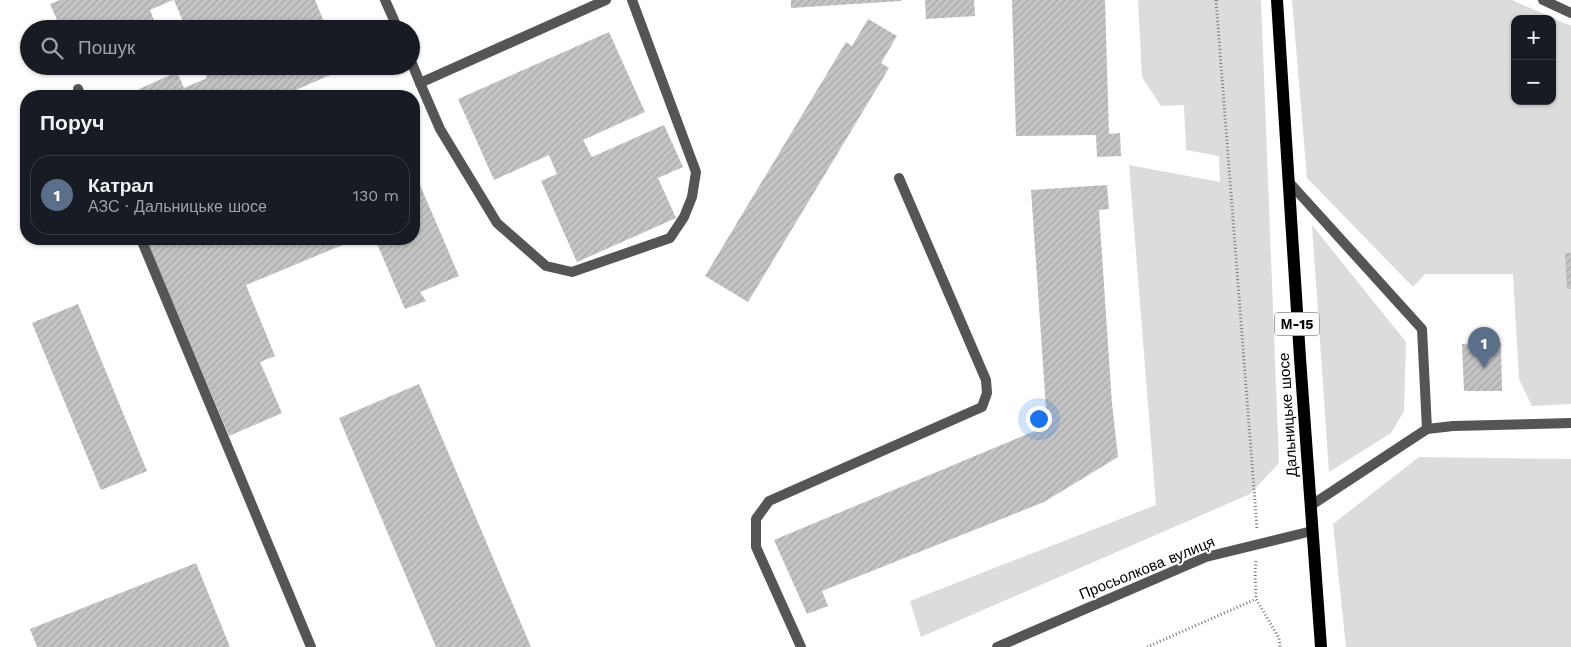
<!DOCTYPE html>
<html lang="uk">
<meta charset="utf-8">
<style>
body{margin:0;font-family:"Work Sans",sans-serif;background:#20242c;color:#f1f3f6}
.controls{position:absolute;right:15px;top:15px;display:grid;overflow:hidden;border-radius:10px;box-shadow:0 1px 4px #0004}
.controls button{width:45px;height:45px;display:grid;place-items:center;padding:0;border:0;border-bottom:1px solid #363941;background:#171b24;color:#f1f3f6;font:25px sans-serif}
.you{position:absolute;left:1038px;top:418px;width:18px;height:18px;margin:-12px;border:4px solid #fff;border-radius:50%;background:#1a73e8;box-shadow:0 0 0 8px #1a73e833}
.badge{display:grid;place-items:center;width:32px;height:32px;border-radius:50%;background:#858687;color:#fff;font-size:16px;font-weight:700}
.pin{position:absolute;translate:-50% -41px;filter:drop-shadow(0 1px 2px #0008)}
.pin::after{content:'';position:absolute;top:26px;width:18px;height:15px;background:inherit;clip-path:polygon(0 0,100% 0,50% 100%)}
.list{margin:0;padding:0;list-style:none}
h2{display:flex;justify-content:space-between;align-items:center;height:65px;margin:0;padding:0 20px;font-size:21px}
h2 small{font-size:16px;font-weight:400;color:#9ea1a6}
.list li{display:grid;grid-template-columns:32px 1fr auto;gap:15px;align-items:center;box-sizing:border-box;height:80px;margin:0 10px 10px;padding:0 10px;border:1px solid #363941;border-radius:20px}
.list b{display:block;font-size:19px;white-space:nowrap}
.list p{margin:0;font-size:16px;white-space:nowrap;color:#9ea1a6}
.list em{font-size:16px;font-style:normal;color:#9ea1a6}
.icon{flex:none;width:28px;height:28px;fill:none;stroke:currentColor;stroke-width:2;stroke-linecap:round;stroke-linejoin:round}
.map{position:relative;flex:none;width:1571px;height:647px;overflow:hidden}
.search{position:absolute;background:#171b24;box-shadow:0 1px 4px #0004;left:20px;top:20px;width:400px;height:55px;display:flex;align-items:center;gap:12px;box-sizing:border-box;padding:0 18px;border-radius:28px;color:#9ea1a6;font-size:19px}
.panel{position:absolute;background:#171b24;box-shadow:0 1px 4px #0004;left:20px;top:90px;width:400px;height:155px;border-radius:20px}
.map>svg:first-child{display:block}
.grass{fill:#dcdcdc;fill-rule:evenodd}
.building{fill:url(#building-hatch)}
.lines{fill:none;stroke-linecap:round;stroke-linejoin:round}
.path{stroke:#777;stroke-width:3;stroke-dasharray:1 2.5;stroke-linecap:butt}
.service{stroke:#555;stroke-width:10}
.tertiary{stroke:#555;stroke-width:10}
.primary{stroke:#000;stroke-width:12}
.labels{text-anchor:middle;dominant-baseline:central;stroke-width:4;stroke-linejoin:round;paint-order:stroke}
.shield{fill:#fff;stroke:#4c4c4c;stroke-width:1}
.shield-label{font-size:14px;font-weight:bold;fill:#000}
.street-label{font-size:15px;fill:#000;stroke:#fff}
</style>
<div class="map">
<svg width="1571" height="647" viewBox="0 0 1571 647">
<defs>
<pattern id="building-hatch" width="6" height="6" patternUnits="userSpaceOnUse" patternTransform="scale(1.25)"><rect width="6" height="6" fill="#c4c4c4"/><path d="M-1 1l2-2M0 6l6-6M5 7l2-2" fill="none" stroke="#a7a7a7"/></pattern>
</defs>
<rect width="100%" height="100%" fill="#fff"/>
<g class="grass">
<path d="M1138 0H1261L1279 463 1250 494 921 637 910 601 1156 505 1129 165 1220 182 1219 156 1186 150 1184 105 1161 106 1142 77Z"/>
<path d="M1292 0H1512L1571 26V404L1532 406 1519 379 1513 274H1425L1413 287 1307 178ZM1515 19H1552V101H1515Z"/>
<path d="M1312 225 1406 342 1404 411 1391 433 1329 472Z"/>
<path d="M1419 457 1571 459V647H1346L1333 524Z"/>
</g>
<g class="building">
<path d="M60 0H173L150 10 156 26 167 21 170 29H61L50 4Z"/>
<path d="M174 0H315L327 29H186Z"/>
<path d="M791 0H901V1L791 8Z"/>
<path d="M925 0H974L975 16 926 19Z"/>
<path d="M1012 0H1105L1109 134 1120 133 1121 156 1097 157 1096 135 1016 136Z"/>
<path d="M868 19 897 36 881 63 889 68 748 302 705 276 846 42 852 46Z"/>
<path d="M609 32 645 112 583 140 592 157 664 125 683 167 658 178 676 218 577 262 541 181 557 174 549 155 494 180 458 99Z"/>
<path d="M79 66H110L92 74Z"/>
<path d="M203 66H343L344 69 282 96H142L139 89 177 72 184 88 207 78Z"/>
<path d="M414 171 459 276 420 292 426 301 405 309 375 239H414Z"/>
<path d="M1107 185 1109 209 1099 210 1112 404 1118 457 1044 502 822 591 828 606 807 614 774 540 1037 430V409L1046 408 1031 190Z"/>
<path d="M146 239H357L246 285 275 356 260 362 282 413 229 436Z"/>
<path d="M1565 253H1571V289H1567Z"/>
<path d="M78 304 147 471 101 490 32 323Z"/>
<path d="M1501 343 1502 391H1464L1462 344Z"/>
<path d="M419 384 531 647H436L339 418Z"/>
<path d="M196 563 230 647H37L30 629Z"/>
</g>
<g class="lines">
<g class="path">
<path d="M1216 0 1257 528"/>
<path d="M1256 561 1255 571 1256 599 1279 638 1280 647"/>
<path d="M1147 647 1256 599"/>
</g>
<g class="service">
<path d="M385 0 398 29"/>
<path d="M1543 0 1571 13"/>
<path d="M411 61 420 83 606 0"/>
<path d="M420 83 440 129 497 223 546 266 572 272 670 238 684 217 692 197 696 172 632 0"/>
<path d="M78 89 81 96"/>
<path d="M1288 181 1422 329 1427 429"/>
<path d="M141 239 311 647"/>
<path d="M1310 506 1427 429 1453 426 1571 423"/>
<path d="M801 647 756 547V519L769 501 982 407 987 393 986 380 899 178"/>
</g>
<path class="tertiary" d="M997 647 1206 557 1312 531"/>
<path class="primary" d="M1277 0 1300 358 1321 647"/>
</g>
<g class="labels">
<rect class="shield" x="1274.5" y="312.5" width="45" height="23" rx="4"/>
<g class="shield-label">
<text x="1297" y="324">М-15</text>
</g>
<g class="street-label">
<text transform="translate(1288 415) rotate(-94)">Дальницьке шосе</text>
<text transform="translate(1147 568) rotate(-22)">Просьолкова вулиця</text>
</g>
</g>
</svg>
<div class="controls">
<button>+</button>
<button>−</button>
</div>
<div class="you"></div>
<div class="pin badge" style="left:1484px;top:368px;background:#5c6f8a">1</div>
<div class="search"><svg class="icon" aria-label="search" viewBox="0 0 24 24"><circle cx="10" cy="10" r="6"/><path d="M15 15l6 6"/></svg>Пошук</div>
<section class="panel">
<h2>Поруч<small></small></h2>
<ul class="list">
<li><span class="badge" style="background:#5c6f8a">1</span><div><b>Катрал</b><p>АЗС · Дальницьке шосе</p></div><em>130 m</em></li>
</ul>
</section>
</div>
